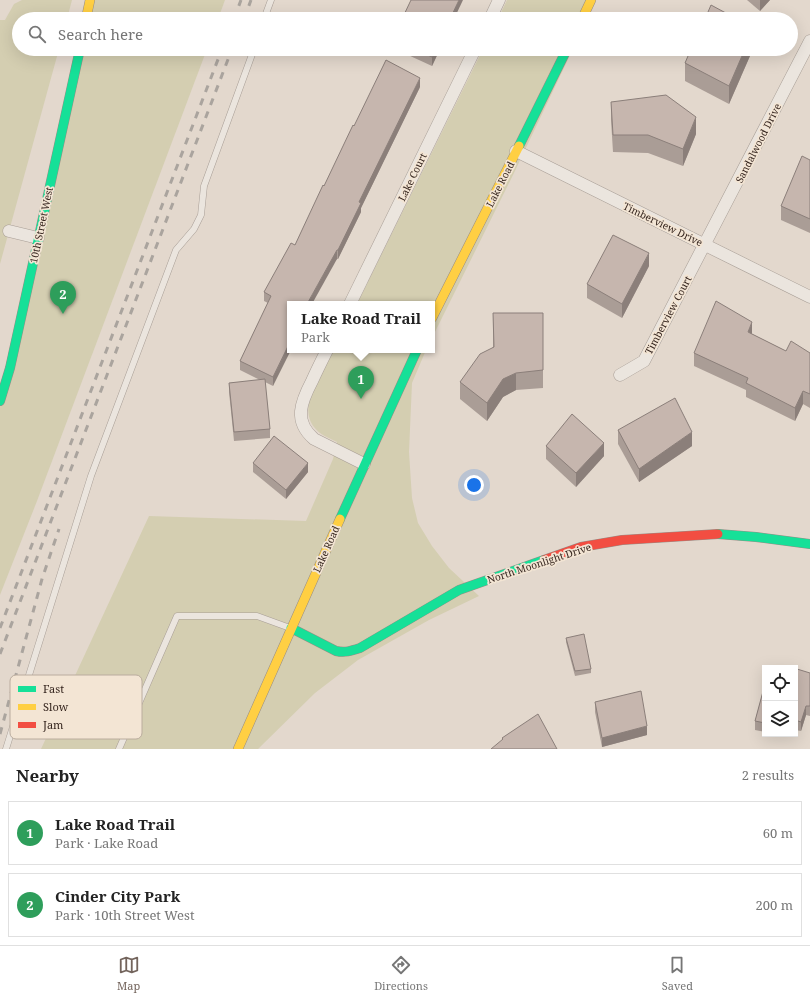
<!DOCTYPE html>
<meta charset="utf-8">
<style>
body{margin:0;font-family:"Noto Serif",serif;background:#f6f6f6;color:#222}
.controls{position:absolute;right:12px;bottom:12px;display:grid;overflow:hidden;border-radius:0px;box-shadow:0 4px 16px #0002}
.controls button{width:36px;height:36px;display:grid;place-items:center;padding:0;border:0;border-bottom:1px solid #e0e0e0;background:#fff;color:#222;font:20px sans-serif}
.you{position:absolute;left:474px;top:485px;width:14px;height:14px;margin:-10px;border:3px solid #fff;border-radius:50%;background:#1a73e8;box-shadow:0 0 0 6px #1a73e833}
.badge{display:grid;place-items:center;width:26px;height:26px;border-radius:50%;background:#73645c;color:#fff;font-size:13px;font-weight:700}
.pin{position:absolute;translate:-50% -33px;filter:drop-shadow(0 1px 2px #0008)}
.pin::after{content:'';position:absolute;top:21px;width:14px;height:12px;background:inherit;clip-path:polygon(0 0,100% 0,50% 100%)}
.popup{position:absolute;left:287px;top:301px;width:148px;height:52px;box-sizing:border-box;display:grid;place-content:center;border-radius:0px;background:#fff;filter:drop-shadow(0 1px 3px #0005);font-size:13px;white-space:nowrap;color:#767676}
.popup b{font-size:15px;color:#222}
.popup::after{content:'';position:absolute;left:50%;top:100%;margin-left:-8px;border:8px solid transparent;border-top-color:#fff}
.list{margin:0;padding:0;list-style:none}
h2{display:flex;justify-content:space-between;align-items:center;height:52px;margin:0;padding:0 16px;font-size:17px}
h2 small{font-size:13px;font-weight:400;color:#767676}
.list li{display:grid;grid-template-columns:26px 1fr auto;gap:12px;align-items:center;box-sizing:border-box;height:64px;margin:0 8px 8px;padding:0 8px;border:1px solid #e0e0e0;border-radius:0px}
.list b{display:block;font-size:15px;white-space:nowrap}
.list p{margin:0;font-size:13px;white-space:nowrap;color:#767676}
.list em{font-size:13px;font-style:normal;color:#767676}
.icon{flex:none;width:22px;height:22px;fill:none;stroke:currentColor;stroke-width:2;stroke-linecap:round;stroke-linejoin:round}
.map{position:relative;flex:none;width:810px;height:749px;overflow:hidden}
.search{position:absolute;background:#fff;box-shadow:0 4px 16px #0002;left:12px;right:12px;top:12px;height:44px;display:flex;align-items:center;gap:10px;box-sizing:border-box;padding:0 14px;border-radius:22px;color:#767676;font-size:15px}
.sheet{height:196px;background:#fff}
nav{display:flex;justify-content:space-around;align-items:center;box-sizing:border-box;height:56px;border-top:1px solid #e0e0e0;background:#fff;font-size:11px;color:#767676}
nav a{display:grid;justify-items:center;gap:2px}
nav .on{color:#73645c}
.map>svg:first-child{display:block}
.green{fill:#d4ceb1}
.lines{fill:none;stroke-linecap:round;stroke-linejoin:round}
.lane-casing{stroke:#a89e96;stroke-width:7}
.street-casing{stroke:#a89e96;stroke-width:13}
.fast-casing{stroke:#978d86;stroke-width:10}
.slow-casing{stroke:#978d86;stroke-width:10}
.jam-casing{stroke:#978d86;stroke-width:10}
.lane{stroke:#ebe5de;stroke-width:6}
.street{stroke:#ebe5de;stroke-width:12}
.fast{stroke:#16e098;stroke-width:9}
.slow{stroke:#ffcf43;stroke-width:9}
.jam{stroke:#f24e42;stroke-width:9}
.rail{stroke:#aaa49e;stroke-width:3;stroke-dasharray:7 7;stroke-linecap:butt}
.wall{fill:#aa9d96}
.shaded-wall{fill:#8b7f7a}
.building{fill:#c6b6ae;stroke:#8b7f7a}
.labels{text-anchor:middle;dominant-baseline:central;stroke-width:3.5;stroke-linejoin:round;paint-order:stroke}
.street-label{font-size:10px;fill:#36261f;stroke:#f3e5d4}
.key{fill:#f3e5d4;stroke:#baac9e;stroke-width:1}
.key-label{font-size:11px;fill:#36261f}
</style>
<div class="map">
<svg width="810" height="749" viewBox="0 0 810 749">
<rect width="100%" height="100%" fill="#e3d8cd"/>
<g class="green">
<path d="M22 0H72L67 19H19V49H59L0 264V20H5L14 4Z"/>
<path d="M91 0H225L218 19H86Z"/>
<path d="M507 0H596L587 19H498Z"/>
<path d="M80 49H207L37 501 0 595V390Z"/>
<path d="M483 49H573L513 175 432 338V304H357Z"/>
<path d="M334 350H426L412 383 409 452 412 498 418 523 432 546 449 568 479 596 429 620 358 660 315 693 258 749H41L149 516 306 521 333 459 337 442C329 438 320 435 314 427 309 421 307 411 309 403 312 389 327 364 334 350Z"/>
</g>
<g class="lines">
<defs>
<g id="lane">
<path d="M264 19 271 0"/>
<path d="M6 749 91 476 176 250 194 229 201 215 204 186 254 49"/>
<path d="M119 749 177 616H257L290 628"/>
</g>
<g id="street">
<path d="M490 19 499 0"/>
<path d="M516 151 810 297"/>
<path d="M9 231 38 238"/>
<path d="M350 304 475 49"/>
<path d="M327 350C322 360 317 370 312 381 301 402 293 421 314 439L364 464"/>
<path d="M620 375 644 361 810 41"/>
</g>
<g id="fast">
<path d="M519 146 567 49"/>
<path d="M0 401 10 368 80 49"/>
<path d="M340 519 417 350"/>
<path d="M718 534 756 537 810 544"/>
<path d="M291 628 336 651C345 653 351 651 360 648L459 590 544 560"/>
</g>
<g id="slow">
<path d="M86 19 90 0"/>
<path d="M582 19 591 0"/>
<path d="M432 318 519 146"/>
<path d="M238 749 340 519"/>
</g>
<path id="jam" d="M544 560 581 547 622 540 718 534"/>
</defs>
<use href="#lane" class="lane-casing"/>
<use href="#street" class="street-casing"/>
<use href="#fast" class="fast-casing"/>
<use href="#slow" class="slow-casing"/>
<use href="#jam" class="jam-casing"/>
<use href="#lane" class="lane"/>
<use href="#street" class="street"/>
<use href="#fast" class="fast"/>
<use href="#slow" class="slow"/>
<use href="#jam" class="jam"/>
<g class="rail">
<path d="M234 19 241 0"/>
<path d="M244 19 251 0"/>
<path d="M0 628 222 49"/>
<path d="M0 654 232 49"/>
<path d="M0 734 42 579 59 529"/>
</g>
</g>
<g class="wall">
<path d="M747 0H770L760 11Z"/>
<path d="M395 49H440L432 66Z"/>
<path d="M753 49 729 104 685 81V63Z"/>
<path d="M420 87 361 208V212L338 259H337L290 304 273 386 265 382 270 429V438L234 441 229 392V383L260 380 240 370V361L268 303 264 301V292L295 245 354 126Z"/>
<path d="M611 102 696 134 683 166 648 153 613 152 611 120Z"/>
<path d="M810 160V233L781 220V206Z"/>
<path d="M649 266 622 318 587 298V284Z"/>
<path d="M493 313H543V388L516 390 503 397 487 421 460 399V382L493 347Z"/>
<path d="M752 334 786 351 810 353V408L803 404 795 421 746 397V390L694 366V353Z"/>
<path d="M618 430 692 446 639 482 618 444Z"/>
<path d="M546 446 604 456 576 487 546 459Z"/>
<path d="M253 463 308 472 286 499 253 472Z"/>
<path d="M566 638 591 669V673L575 676 566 642Z"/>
<path d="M810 673V716L806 715 801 731 795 730V676Z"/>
<path d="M765 684V732L755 730V721Z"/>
<path d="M595 702 647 735 602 747 595 712Z"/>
<path d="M778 734H792L791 736Z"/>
</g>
<g class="shaded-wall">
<path d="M459 0H463L454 19H450Z"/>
<path d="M760 0H770L760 11Z"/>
<path d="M436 49H440L432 66V57Z"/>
<path d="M745 49H753L729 104V86Z"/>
<path d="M420 78V87L361 208V212L338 259V250L359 202Z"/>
<path d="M696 117V134L683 166V149Z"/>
<path d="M337 250V259L312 304H307Z"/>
<path d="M649 253V266L622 318V304Z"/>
<path d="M752 322V335L748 332Z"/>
<path d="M290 342V350H291L273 386V377Z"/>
<path d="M516 373V390L503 397 487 421V403L503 379Z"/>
<path d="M803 391V404L795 421V408Z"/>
<path d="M692 432V446L639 482V469Z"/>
<path d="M604 443V456L576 487V473Z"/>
<path d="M308 463V472L286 499V490Z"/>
<path d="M806 706V715L801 731V722Z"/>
<path d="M647 726V735L602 747V738Z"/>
</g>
<g class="building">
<path d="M411 0H459L450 19H402Z"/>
<path d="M711 5 737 19H705Z"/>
<path d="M415 49H436L432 57Z"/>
<path d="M691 49H745L729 86 685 63Z"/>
<path d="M386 60 420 78 359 202 361 203 338 250H337L307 304H290V342L273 377 240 361 271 296 264 292 291 243 295 245 323 185 324 186 353 125 354 126Z"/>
<path d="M666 95 696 117 683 149 648 135H613L611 102Z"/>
<path d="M802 156 810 160V219L781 206Z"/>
<path d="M613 235 649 253 622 304 587 284Z"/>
<path d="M716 301 752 322 748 332 786 351 791 341 810 353V394L803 391 795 408 746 383 748 378 694 353Z"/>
<path d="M493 313H543V370L516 373 503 379 487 403 460 382 480 354 494 347Z"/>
<path d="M265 379 270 429 234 432 229 383Z"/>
<path d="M675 398 692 432 639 469 618 430Z"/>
<path d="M572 414 604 443 576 473 546 446Z"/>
<path d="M274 436 308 463 286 490 253 463Z"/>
<path d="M584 634 591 669 575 671 566 638Z"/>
<path d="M797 669 810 673V706H806L801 722 795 720V676Z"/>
<path d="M765 684V723L755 721Z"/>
<path d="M641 691 647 726 602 738 595 702Z"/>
<path d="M538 714 557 749H491L503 739 502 738Z"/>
</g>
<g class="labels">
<g class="street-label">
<text transform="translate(758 143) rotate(-63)">Sandalwood Drive</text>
<text transform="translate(412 177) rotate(-64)">Lake Court</text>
<text transform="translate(500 184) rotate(-63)">Lake Road</text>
<text transform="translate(663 224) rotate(26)">Timberview Drive</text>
<text transform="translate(41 225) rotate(-78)">10th Street West</text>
<text transform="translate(668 315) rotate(-62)">Timberview Court</text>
<text transform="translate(326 549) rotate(-66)">Lake Road</text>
<text transform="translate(539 563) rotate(-18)">North Moonlight Drive</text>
</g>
</g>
<rect x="10" y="675" width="132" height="64" rx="6" class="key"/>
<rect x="18" y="686" width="18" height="6" fill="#16e098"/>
<rect x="18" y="704" width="18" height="6" fill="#ffcf43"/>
<rect x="18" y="722" width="18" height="6" fill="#f24e42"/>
<g class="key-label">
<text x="43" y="693">Fast</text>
<text x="43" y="711">Slow</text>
<text x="43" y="729">Jam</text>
</g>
</svg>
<div class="controls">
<button><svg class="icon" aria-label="locate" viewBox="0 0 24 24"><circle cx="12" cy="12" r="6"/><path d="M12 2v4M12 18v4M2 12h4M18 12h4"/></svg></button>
<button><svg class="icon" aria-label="layers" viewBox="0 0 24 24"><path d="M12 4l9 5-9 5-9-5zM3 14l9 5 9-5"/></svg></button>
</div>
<div class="you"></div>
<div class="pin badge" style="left:361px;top:399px;background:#2e9e5b">1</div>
<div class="popup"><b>Lake Road Trail</b>Park</div>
<div class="pin badge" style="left:63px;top:314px;background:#2e9e5b">2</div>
<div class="search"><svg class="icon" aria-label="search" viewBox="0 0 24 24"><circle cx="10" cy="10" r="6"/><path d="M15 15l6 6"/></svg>Search here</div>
</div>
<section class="sheet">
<h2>Nearby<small>2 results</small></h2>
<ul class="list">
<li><span class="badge" style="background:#2e9e5b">1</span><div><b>Lake Road Trail</b><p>Park · Lake Road</p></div><em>60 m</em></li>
<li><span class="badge" style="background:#2e9e5b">2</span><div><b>Cinder City Park</b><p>Park · 10th Street West</p></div><em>200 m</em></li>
</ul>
</section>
<nav>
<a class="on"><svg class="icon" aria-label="map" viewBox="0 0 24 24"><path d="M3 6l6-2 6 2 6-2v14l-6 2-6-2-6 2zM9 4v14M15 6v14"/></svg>Map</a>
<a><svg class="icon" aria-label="directions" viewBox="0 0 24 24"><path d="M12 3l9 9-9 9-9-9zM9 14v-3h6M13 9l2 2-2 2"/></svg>Directions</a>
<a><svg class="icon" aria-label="saved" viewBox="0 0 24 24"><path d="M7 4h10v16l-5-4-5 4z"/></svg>Saved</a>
</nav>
